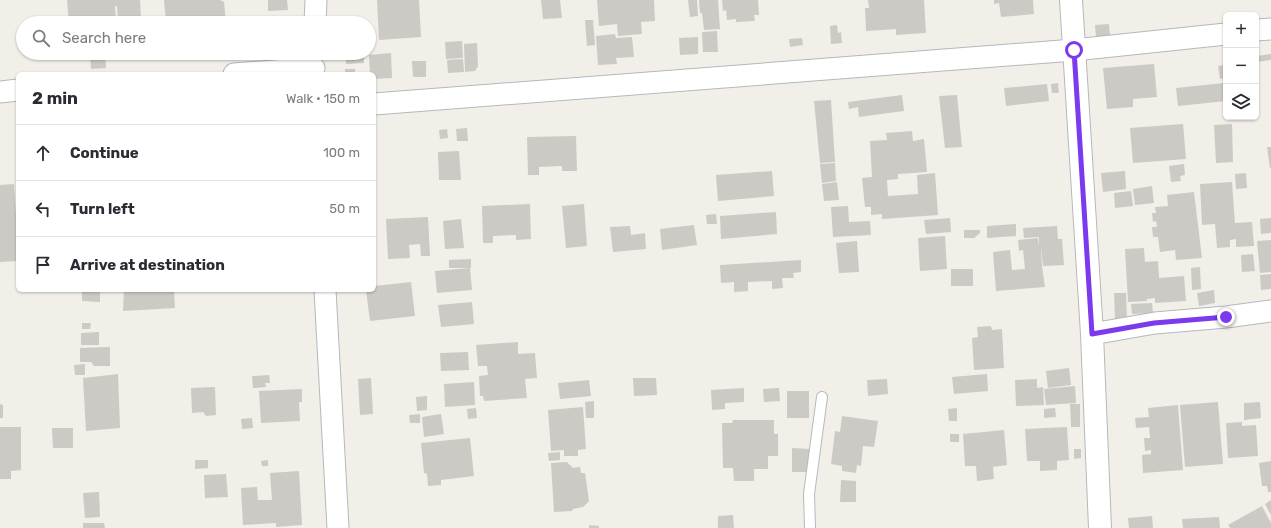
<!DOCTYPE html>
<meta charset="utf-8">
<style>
body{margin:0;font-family:Rubik,sans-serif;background:#f2f2f3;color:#2b2b33}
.controls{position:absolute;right:12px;top:12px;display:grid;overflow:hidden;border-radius:6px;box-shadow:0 1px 3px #0004}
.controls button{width:36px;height:36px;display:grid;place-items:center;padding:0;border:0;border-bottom:1px solid #e1e1e2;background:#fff;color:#2b2b33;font:20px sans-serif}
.stop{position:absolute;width:12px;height:12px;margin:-9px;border:3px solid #7c3aed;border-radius:50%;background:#fff}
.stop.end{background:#7c3aed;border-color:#fff;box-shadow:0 1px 4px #0008}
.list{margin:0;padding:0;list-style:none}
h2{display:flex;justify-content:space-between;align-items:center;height:52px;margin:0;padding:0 16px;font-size:17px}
h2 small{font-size:13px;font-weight:400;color:#7c7c81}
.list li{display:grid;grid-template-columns:26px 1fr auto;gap:12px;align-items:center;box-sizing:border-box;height:56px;padding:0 16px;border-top:1px solid #e1e1e2}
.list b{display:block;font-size:15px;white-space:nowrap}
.list em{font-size:13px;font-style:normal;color:#7c7c81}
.icon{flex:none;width:22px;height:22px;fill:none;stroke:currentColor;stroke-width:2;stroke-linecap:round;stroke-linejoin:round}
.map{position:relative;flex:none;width:1271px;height:528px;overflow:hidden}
.search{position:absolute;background:#fff;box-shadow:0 1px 3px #0004;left:16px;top:16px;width:360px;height:44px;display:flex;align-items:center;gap:10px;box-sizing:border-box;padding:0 14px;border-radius:22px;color:#7c7c81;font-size:15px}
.panel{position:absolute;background:#fff;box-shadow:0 1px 3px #0004;left:16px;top:72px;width:360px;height:220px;border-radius:6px}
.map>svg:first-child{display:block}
.building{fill:#cccac5}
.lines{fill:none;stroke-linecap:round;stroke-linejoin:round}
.service-casing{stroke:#b5b8bc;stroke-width:12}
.minor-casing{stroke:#b5b8bc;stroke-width:23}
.tertiary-casing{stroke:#b5b8bc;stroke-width:24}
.service{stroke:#fff;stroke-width:10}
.minor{stroke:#fff;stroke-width:21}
.tertiary{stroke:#fff;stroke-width:22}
.route{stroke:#7c3aed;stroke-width:5}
</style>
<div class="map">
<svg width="1271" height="528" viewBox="0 0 1271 528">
<rect width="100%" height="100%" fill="#f1efe8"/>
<g class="building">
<path d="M67 0H140L141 18 118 20 117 6H115L116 20 111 23H69Z"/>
<path d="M164 0H220L224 2 226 23H166Z"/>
<path d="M268 0H287L288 10 268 11Z"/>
<path d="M377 0H419L421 37 379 40Z"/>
<path d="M541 0H560L562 18 543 19Z"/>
<path d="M597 0H654L655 21 641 22 642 34 618 36 617 24 599 26Z"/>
<path d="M688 0H697L698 16 690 17Z"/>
<path d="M699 0H718L720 29 704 30 702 13H700Z"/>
<path d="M722 0H758L759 15H754L755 21 736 22V19L727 20 726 10 723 11Z"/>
<path d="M868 0H924L926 33 896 35V29L866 31 865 8H869Z"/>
<path d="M994 0H1033L1034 14 1001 17 999 3 994 4Z"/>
<path d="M362 20V23H344V21Z"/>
<path d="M585 20H593L595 45 587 46Z"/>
<path d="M1109 24 1110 36 1096 37 1095 25Z"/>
<path d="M837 25 838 33 841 32 842 43 831 44 830 26Z"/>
<path d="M717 31 718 52H703L702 32Z"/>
<path d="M615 34 616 38 632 37 634 57 616 58 617 64 598 65 596 36Z"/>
<path d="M698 37V54L680 55 679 38Z"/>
<path d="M802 38 803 45 790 47 789 39Z"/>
<path d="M462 41 463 58 446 59 445 42Z"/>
<path d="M477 43 478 66 475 71 465 72 464 44Z"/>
<path d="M90 53H105L106 68 91 69Z"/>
<path d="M155 53H168V58L156 60Z"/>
<path d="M346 53H364V63L346 64Z"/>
<path d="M391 53 392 78 374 79V74H370L369 55Z"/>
<path d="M1271 54V60L1256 62V56Z"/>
<path d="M463 59 464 72 448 73 447 60Z"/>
<path d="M412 61H426V77H413Z"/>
<path d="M1154 64 1157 97 1133 99V107L1107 109 1103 68Z"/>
<path d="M1225 65 1226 78 1220 79 1218 66Z"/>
<rect x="345" y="69" width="10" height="5"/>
<path d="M1058 83 1059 93H1052L1051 84Z"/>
<path d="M1224 83 1226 101 1178 106 1176 88Z"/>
<path d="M1047 84 1049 101 1006 106 1004 88Z"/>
<path d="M902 95 904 111 859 117 858 107 849 109 848 102Z"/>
<path d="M957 95 962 147 945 148 939 96Z"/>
<path d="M831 100 835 162 820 163 814 101Z"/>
<path d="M1183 124 1186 159 1133 163 1130 128Z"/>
<path d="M1232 124 1233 162 1216 163 1214 125Z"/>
<path d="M467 128 468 141H457L456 129Z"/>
<path d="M447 129 448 138 440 139 439 130Z"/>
<path d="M912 131 913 141 924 139 927 172 898 174V179L887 180 888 196 918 194 917 175 935 173 938 215 882 219V214L871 215V207H865L862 178 872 177 870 141 887 140 886 133Z"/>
<path d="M576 136 577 171H562V166L539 167V175H528L527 137Z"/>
<path d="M1267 147H1271V168H1270Z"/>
<path d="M459 151 461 180H439L438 152Z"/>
<path d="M835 163 836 181 822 183 820 164Z"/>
<path d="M1184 164 1185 175 1180 176 1181 181 1171 182 1169 166Z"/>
<path d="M772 171 774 196 718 201 716 175Z"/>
<path d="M1125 171 1126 189 1103 192 1101 173Z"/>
<path d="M1246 173 1247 188 1236 189 1235 174Z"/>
<path d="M837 182 839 200 824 201 822 184Z"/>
<path d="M1232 182 1235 223 1252 222 1254 246 1236 247V239L1230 240V247L1217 248 1215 224 1202 225 1200 184Z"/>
<path d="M14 184 17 229H18V245H17L18 261 0 262V185Z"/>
<path d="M1152 186 1154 203 1135 205 1133 189Z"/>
<path d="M1131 191 1133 206 1115 208 1114 193Z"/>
<path d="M1194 192 1202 258 1176 260 1175 250 1160 252 1158 237H1153L1152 227H1157L1156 221 1153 222 1152 213H1156L1155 207 1168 206 1167 195Z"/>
<path d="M530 204 531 239 516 240V235L493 236V243H483L482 206Z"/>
<path d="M584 204 587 246 566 248 562 206Z"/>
<path d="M848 206 849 222 870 221 871 235 833 237 831 207Z"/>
<path d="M776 212 777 234 721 239 720 216Z"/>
<path d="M716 214 717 224H707L706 215Z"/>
<path d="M428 217 430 256H421L420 244 409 245 410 258 388 259 386 219Z"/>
<path d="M950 218 951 232 926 234 924 220Z"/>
<path d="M1271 218V233L1261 234 1260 219Z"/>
<path d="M461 219 464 248 445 249 443 221Z"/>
<path d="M1016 224V236L987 238V226Z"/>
<path d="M694 225 697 245 662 250 660 229Z"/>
<path d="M630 226 631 235 645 233 646 249 613 252 610 227Z"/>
<path d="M1057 226 1058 239H1062L1064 265 1043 266 1041 245 1042 266 1045 287 996 291 993 252 1010 250 1012 270 1025 269 1023 250 1019 251 1018 240 1038 238 1039 246V237L1024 238 1023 228Z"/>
<path d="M964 230H980V233L974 238H964Z"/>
<path d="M945 236 947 269 920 271 918 238Z"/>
<path d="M1271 240V272L1260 273 1257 241Z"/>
<path d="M857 241 859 272 839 273 836 243Z"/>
<path d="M1144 248 1145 262 1158 261 1159 278 1184 276 1186 301 1155 303V298L1147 299V301L1128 302 1125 249Z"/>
<path d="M1253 254 1255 271 1242 272 1241 255Z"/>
<path d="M471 259V268H449V260Z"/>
<path d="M801 260V272L793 273 794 278H782L783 288 772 289V281L748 282V291L734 292V282L721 283 720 265Z"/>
<path d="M1200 267 1201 289 1192 290 1191 268Z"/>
<path d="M470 268 472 290 437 293 435 271Z"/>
<rect x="951" y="269" width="22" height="17"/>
<path d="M1271 274V289L1261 290 1260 275Z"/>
<path d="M411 282 415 316 370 321 366 290H374V286Z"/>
<path d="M82 290H100V302L82 301Z"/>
<path d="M124 290H174L175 308 123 311Z"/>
<path d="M1214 290 1215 303 1199 306 1197 293Z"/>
<path d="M1114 293H1126L1127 319H1115Z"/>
<path d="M472 302 474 324 441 327 438 305Z"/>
<path d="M1152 303 1153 313 1132 314 1131 304Z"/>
<path d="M82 323H91L90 329H82Z"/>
<path d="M991 326 992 330 1002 329 1004 368 974 370 972 338 978 337 977 327Z"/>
<path d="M99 332V345H81V333Z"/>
<path d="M518 342V354L535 353 537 378 525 379 527 398 484 401 483 396H480L479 376 488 375 487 366H478L476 345Z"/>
<path d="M110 347V366H94L91 362H80V348Z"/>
<path d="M468 352 469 370 441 371 440 353Z"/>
<path d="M85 364V375H75L74 365Z"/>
<path d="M1069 368 1071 385 1048 388 1046 371Z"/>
<path d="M118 374 120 428 86 431 83 378Z"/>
<path d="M987 374 988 391 954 394 952 377Z"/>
<path d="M269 375 270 383H265L266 387 253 388 252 376Z"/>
<path d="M371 378 373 414 360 415 358 379Z"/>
<path d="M633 378H656L657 395 634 396Z"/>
<path d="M887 379 888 394 868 396 867 380Z"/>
<path d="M1037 379V388L1043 387 1044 405 1016 406 1015 380Z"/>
<path d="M589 380 591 396 560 399 558 383Z"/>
<path d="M474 382 475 405 445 407 444 384Z"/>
<path d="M1075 386 1076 403 1046 405 1044 389Z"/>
<path d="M215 387 216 415 206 416 203 412 192 413 191 388Z"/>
<path d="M744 388V402L725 403V409L712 410 711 390Z"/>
<path d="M779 388 780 401 764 402 763 389Z"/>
<path d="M302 389V402H299L300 421 261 423 259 391Z"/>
<rect x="787" y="391" width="22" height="27"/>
<path d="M427 396V410L417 411 416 397Z"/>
<path d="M594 401V418H586L585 402Z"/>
<path d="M1218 402 1223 464 1185 467 1180 405Z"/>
<path d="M1260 402 1261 418 1244 420V403Z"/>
<path d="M0 404 3 405V418H0Z"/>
<path d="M1070 404H1080V427H1071Z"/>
<path d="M1178 405 1183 470 1143 473 1142 455 1151 454V450L1145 451 1144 438H1150L1149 427 1136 428 1135 418 1149 417 1148 408Z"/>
<path d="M583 407 586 449 578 450V456H564V450L551 451 548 410Z"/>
<path d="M476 408 477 418 468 419 467 409Z"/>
<path d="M957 408V421H949L948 409Z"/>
<path d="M1055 408 1056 417 1044 418V409Z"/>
<path d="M420 414V423H410L409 415Z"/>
<path d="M441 414 444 434 424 437 422 417Z"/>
<path d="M842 416 878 421 874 447 863 446 861 466 857 465 856 473 842 471V466L831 464 835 431 840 432Z"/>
<path d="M252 418 253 428 242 429 241 419Z"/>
<path d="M733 420H774V434H778V456H768V469H754V481H734L733 468H723L722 423H732Z"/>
<path d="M1242 422V426L1256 425 1258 456 1228 458 1226 423Z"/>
<path d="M0 427H21V470L11 471V479H0Z"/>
<path d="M1067 427 1069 460 1057 461V470L1040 471V461H1027L1025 429Z"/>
<path d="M52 428H73V448H53Z"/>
<path d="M1004 430 1007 465 993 467 994 479 977 481 976 466H965L963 434Z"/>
<rect x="950" y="434" width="9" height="8"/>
<path d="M470 438 474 476 441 480V485L428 486 427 474 424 473 421 443Z"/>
<path d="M792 448 810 449V472H792Z"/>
<path d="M1074 449H1081V458L1074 459Z"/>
<path d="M560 452V460L549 461 548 453Z"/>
<path d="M195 460H208V468L195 469Z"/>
<path d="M268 460V466H262L261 461Z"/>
<path d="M1271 461V492H1268L1267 486H1262L1259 463Z"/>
<path d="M567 462 573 468 580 467 581 473H585L589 501 583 507 573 509 572 511 554 512 551 463Z"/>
<path d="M299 471 302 525 276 527V523L243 525 241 488 257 487 258 500H272L270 473Z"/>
<path d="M226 474 228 497 205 498 204 475Z"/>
<path d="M841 480 856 481V502H840Z"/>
<path d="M99 492 100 517 85 518 83 493Z"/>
<path d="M1271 500V515L1265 504Z"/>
<path d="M1262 506 1271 523V528H1230L1228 525Z"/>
<path d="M733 515 734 528H718V516Z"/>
<path d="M1152 516 1153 528H1129L1128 518Z"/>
<path d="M1219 517 1220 528H1183L1182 519Z"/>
<path d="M83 523H104L105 528H83Z"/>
<path d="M589 525 599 526V528H589Z"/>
</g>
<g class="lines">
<defs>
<path id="service" d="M810 528 809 494 822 397"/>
<g id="minor">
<path d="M315 23 316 0"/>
<path d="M1256 30 1271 29"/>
<path d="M234 74 314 68"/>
<path d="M0 92 18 90"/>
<path d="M374 104 1074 50 1226 34"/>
<path d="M325 290 338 528"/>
<path d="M1092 334 1155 323 1226 317 1271 311"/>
</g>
<path id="tertiary" d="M1071 0 1092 334 1100 528"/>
</defs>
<use href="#service" class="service-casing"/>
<use href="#minor" class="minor-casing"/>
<use href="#tertiary" class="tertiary-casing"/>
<use href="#service" class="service"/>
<use href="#minor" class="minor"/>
<use href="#tertiary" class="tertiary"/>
</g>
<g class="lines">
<path class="route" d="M1074 50 1092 334 1154 323 1226 317"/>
</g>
</svg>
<div class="controls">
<button>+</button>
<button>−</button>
<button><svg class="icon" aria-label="layers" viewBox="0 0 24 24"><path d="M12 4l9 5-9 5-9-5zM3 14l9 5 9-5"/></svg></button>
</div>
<div class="stop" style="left:1074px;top:50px"></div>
<div class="stop end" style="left:1226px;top:317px"></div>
<div class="search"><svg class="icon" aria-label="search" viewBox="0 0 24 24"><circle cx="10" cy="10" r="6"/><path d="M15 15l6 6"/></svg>Search here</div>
<section class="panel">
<h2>2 min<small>Walk · 150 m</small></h2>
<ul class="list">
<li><svg class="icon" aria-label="ahead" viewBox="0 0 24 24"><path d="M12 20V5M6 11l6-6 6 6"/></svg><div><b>Continue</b></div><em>100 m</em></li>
<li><svg class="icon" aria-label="left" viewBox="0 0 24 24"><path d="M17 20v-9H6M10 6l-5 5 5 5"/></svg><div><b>Turn left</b></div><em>50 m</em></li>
<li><svg class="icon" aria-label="arrive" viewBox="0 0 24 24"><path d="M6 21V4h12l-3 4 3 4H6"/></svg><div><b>Arrive at destination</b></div></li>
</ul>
</section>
</div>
